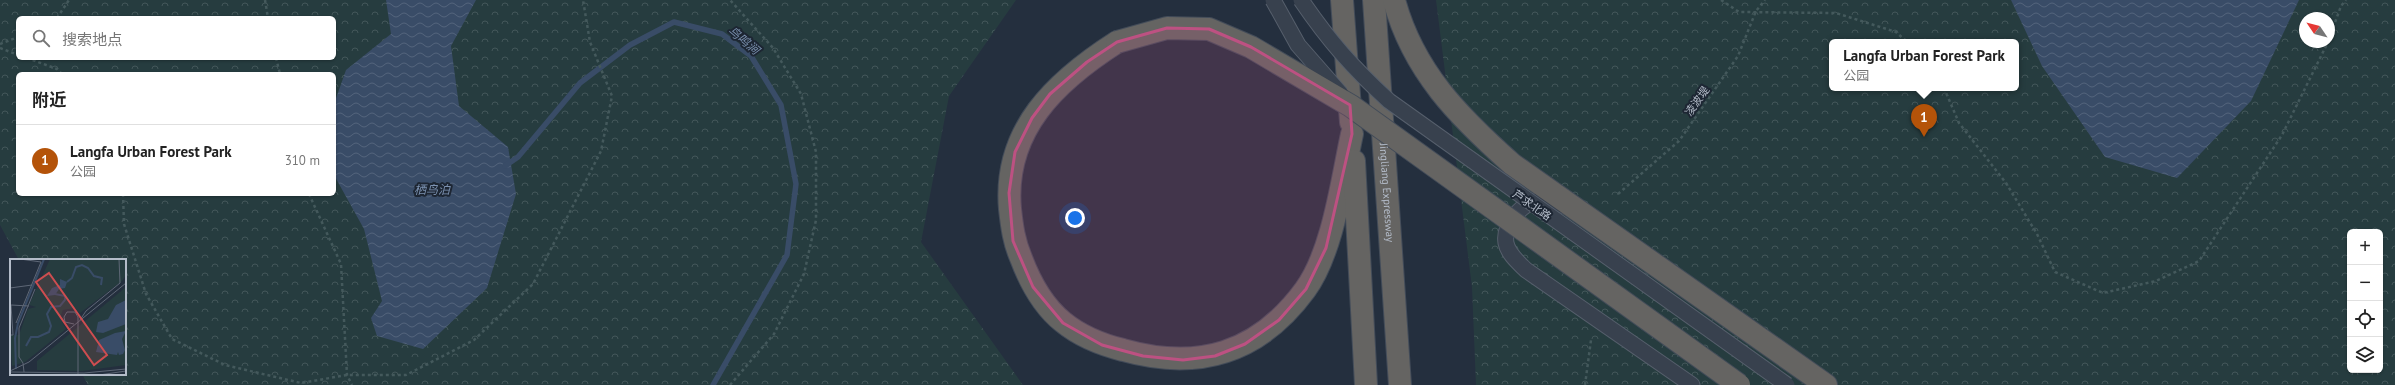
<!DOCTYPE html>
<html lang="zh">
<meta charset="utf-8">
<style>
body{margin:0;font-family:"PT Sans","Noto Sans SC",sans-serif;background:#f6f6f6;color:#222}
.controls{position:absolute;right:12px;bottom:12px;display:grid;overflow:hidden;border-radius:6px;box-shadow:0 1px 3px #0004}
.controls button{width:36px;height:36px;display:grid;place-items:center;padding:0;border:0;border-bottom:1px solid #e0e0e0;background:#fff;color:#222;font:20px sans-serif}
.compass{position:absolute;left:2299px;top:12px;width:36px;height:36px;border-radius:50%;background:#fff;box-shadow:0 1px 3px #0004;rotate:305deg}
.you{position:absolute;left:1075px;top:218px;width:14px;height:14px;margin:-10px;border:3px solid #fff;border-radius:50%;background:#1a73e8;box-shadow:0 0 0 6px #1a73e833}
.badge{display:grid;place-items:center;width:26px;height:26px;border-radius:50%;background:#b45309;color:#fff;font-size:13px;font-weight:700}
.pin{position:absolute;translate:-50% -33px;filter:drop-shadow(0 1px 2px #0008)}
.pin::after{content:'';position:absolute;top:21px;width:14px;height:12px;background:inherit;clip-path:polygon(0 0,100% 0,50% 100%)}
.popup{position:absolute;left:1829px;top:39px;width:190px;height:52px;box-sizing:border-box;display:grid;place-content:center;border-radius:6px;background:#fff;filter:drop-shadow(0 1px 3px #0005);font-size:13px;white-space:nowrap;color:#767676}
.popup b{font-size:15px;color:#222}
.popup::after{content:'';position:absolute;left:50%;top:100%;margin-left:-8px;border:8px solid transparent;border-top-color:#fff}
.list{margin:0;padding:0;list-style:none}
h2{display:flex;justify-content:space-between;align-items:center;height:52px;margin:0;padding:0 16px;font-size:17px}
h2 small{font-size:13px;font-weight:400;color:#767676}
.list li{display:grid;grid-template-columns:26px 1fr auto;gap:12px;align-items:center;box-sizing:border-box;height:72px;padding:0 16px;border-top:1px solid #e0e0e0}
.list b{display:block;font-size:15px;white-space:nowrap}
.list p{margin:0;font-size:13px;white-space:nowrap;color:#767676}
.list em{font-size:13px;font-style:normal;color:#767676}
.icon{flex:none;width:22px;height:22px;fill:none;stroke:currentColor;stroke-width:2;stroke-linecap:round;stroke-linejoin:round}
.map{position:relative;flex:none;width:2395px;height:385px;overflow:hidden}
.search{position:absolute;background:#fff;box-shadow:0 1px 3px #0004;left:16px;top:16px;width:320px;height:44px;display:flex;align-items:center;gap:10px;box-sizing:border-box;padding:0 14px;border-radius:6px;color:#767676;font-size:15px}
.panel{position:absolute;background:#fff;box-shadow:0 1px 3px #0004;left:16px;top:72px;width:320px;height:124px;border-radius:6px}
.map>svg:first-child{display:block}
.forest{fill:url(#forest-crowns);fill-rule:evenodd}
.water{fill:url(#water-waves)}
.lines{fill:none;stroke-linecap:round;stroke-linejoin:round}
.stream{stroke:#394c67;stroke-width:5.5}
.minor-casing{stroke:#565f6c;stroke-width:17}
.trunk-casing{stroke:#434c59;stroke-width:24}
.path{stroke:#44595c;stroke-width:2.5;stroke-dasharray:3 3;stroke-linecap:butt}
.minor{stroke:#38414e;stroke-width:15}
.trunk{stroke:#656462;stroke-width:22}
.minor-bridge-casing{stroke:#565f6c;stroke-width:17;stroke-linecap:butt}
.trunk-bridge-casing{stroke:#434c59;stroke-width:24;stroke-linecap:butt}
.minor-bridge{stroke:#38414e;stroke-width:15}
.trunk-bridge{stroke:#656462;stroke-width:22}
.marked{fill:#bd5182;fill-opacity:0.2;stroke:#bd5182;stroke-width:3;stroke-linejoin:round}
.labels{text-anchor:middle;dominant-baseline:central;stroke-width:4;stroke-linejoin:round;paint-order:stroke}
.street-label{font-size:11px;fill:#b4bcc9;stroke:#1d2633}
.water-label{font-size:12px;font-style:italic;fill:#7c92b1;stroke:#1d2633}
.inset-river{fill:none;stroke:#394c67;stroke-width:2}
.inset-road{fill:none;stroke:#5e6776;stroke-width:1}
.view{fill:#ce4d50;fill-opacity:0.15;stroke:#ce4d50;stroke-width:2}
.inset-edge{fill:none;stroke:#b4bcc9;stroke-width:2}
</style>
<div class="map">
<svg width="2395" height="385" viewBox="0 0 2395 385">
<defs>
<pattern id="forest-crowns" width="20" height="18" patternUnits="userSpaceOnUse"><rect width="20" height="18" fill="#263c3f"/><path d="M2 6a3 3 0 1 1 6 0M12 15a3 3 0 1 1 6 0" fill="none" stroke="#435659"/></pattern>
<pattern id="water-waves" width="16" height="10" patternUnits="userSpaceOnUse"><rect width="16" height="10" fill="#394c67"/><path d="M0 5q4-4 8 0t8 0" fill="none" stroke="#53647b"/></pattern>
</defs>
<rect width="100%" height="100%" fill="#242f3e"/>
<g class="forest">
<path d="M0 0H1016L949 96 921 242 1023 385H88L82 374H125V260H19L0 225ZM18 18H334V58H18ZM18 74H334V194H18Z"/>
<path d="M1436 0H2395V385H1476L1472 287ZM2305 18H2329V42H2305ZM1832 42H2016V88H1832ZM2350 232H2380V370H2350Z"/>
</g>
<g class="water">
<path d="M386 0H476L451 46 459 106 508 147 516 194 487 288 423 349 377 336 371 318 382 301 364 229 334 175V104L346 70 391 34Z"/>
<path d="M2011 0H2299L2251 101 2177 178 2105 157 2042 66Z"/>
</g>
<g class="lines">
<path class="stream" d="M505 166 518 157 580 83 630 45 674 22 722 34 751 56 781 105 796 184 787 255 713 385"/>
<defs>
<path id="minor" d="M1565 206C1557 203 1547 200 1538 201 1521 203 1503 225 1506 243 1508 254 1519 263 1526 270L1692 385"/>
<g id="trunk">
<path d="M1342 0 1351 122"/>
<path id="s1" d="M1374 0 1400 385"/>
<path d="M1394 0C1413 71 1459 117 1512 164L1826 385"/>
<path d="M1117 42C1056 81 1003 130 1010 209 1012 227 1014 242 1021 258 1030 282 1043 306 1063 322 1080 336 1103 345 1123 350 1198 371 1258 354 1305 290 1333 252 1342 180 1352 134"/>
<path d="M1354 161 1366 385"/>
</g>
</defs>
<use href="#minor" class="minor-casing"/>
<use href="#trunk" class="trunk-casing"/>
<g class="path">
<path d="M265 0 268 18"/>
<path d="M1721 0 1739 12 1836 13 1896 32 1907 42"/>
<path d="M57 18 69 0"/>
<path d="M2329 39 2341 6 2346 0"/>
<path d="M0 44 18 37"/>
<path d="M0 48 18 55"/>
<path d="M27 58 57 69 62 74"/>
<path d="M276 58 280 74"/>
<path d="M1944 88 1959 123 2006 183 2037 234 2055 272 2103 293 2156 281 2199 261 2282 135 2328 42"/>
<path d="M123 194 124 224 146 294 172 339 225 365 301 383 347 375H406L474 340 533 284 601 151 612 96 590 42 583 0"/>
<path d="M309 194 341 264 347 375 352 385"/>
<path d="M1618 194 1679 141 1738 56 1756 11 1765 0"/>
<path d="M730 385 774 334 804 274 816 220V152L801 94 773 48 730 0"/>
<path d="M1585 385 1591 340"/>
</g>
<use href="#minor" class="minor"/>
<use href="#trunk" class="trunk"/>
<defs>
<g id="minor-bridge">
<path d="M1273 0 1298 45 1341 94"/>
<path d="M1301 0C1329 41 1352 67 1389 101L1787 385"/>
</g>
<path id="trunk-bridge" d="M1117 42 1167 28 1209 29 1251 47 1351 106 1739 385"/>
</defs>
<use href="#minor-bridge" class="minor-bridge-casing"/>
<use href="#trunk-bridge" class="trunk-bridge-casing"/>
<use href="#minor-bridge" class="minor-bridge"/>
<use href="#trunk-bridge" class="trunk-bridge"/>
</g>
<path class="marked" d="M1167 28 1209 29 1251 47 1350 105 1352 134 1326 248 1306 289 1279 320 1245 344 1215 356 1183 360 1143 356 1102 345 1063 323 1033 287 1013 241 1009 193 1015 152 1032 118 1050 94 1087 62 1117 42Z"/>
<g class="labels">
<g class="street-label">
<text transform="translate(1697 101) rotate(-55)">凌波堤</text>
<text stroke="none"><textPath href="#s1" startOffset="193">Jingliang Expressway</textPath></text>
<text transform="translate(1532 205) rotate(35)">芦求北路</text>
</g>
<g class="water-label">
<text transform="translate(744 40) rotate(40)">鸟鸣涧</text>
<text x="432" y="189">栖鸟泊</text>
</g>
</g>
<g transform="translate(10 259)">
<rect width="116" height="116" fill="#242f3e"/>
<path d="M40 0H116V16L112 22 70 54 65 49 53 51 50 59 56 70 15 103 2 107 0 76H9L18 50 26 48 19 46ZM116 28V106L72 112 27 111V102Z" fill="#263c3f"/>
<path d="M50 20 57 23 55 29 49 30 45 36 37 37 42 29 50 26ZM116 41V65L93 74 86 73 88 63 98 60 106 46ZM116 72 112 80 115 91 113 95 109 96 108 93 107 96 86 93 89 81 105 74Z" fill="#394c67"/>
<path class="inset-river" d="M57 23 62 19 66 8 72 6 78 9 84 17 92 19 91 26M16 87 21 78H28L39 73 41 67 37 55 41 48 50 47 55 41V37L45 35M6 110 5 79 8 64 34 0"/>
<path class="inset-road" d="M0 29 22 26M1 46 19 47M70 61 76 52 110 24 109 0M6 64 31 3 10 0M64 65 55 63 54 58 57 53H65L68 58V116M0 76H3L1 46M0 112 19 103 116 24M0 113 74 114 116 110M14 113 13 104 9 98V69L25 30M89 116 116 112"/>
<path class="view" d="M39 14 97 96 84 106 26 23Z"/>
<rect width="116" height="116" class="inset-edge"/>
</g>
</svg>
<div class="controls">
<button>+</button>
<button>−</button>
<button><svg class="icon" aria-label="locate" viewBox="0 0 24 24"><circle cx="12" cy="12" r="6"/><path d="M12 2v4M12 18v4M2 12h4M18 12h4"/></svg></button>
<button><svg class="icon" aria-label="layers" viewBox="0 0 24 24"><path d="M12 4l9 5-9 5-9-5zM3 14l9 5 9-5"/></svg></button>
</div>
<svg class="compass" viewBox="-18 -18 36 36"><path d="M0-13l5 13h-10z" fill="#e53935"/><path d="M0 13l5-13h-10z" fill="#767676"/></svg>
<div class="you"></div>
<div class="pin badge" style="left:1924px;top:137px">1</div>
<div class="popup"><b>Langfa Urban Forest Park</b>公园</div>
<div class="search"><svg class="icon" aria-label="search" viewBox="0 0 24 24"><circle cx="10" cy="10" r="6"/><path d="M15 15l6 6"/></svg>搜索地点</div>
<section class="panel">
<h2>附近<small></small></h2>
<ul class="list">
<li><span class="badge">1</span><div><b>Langfa Urban Forest Park</b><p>公园</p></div><em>310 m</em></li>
</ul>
</section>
</div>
